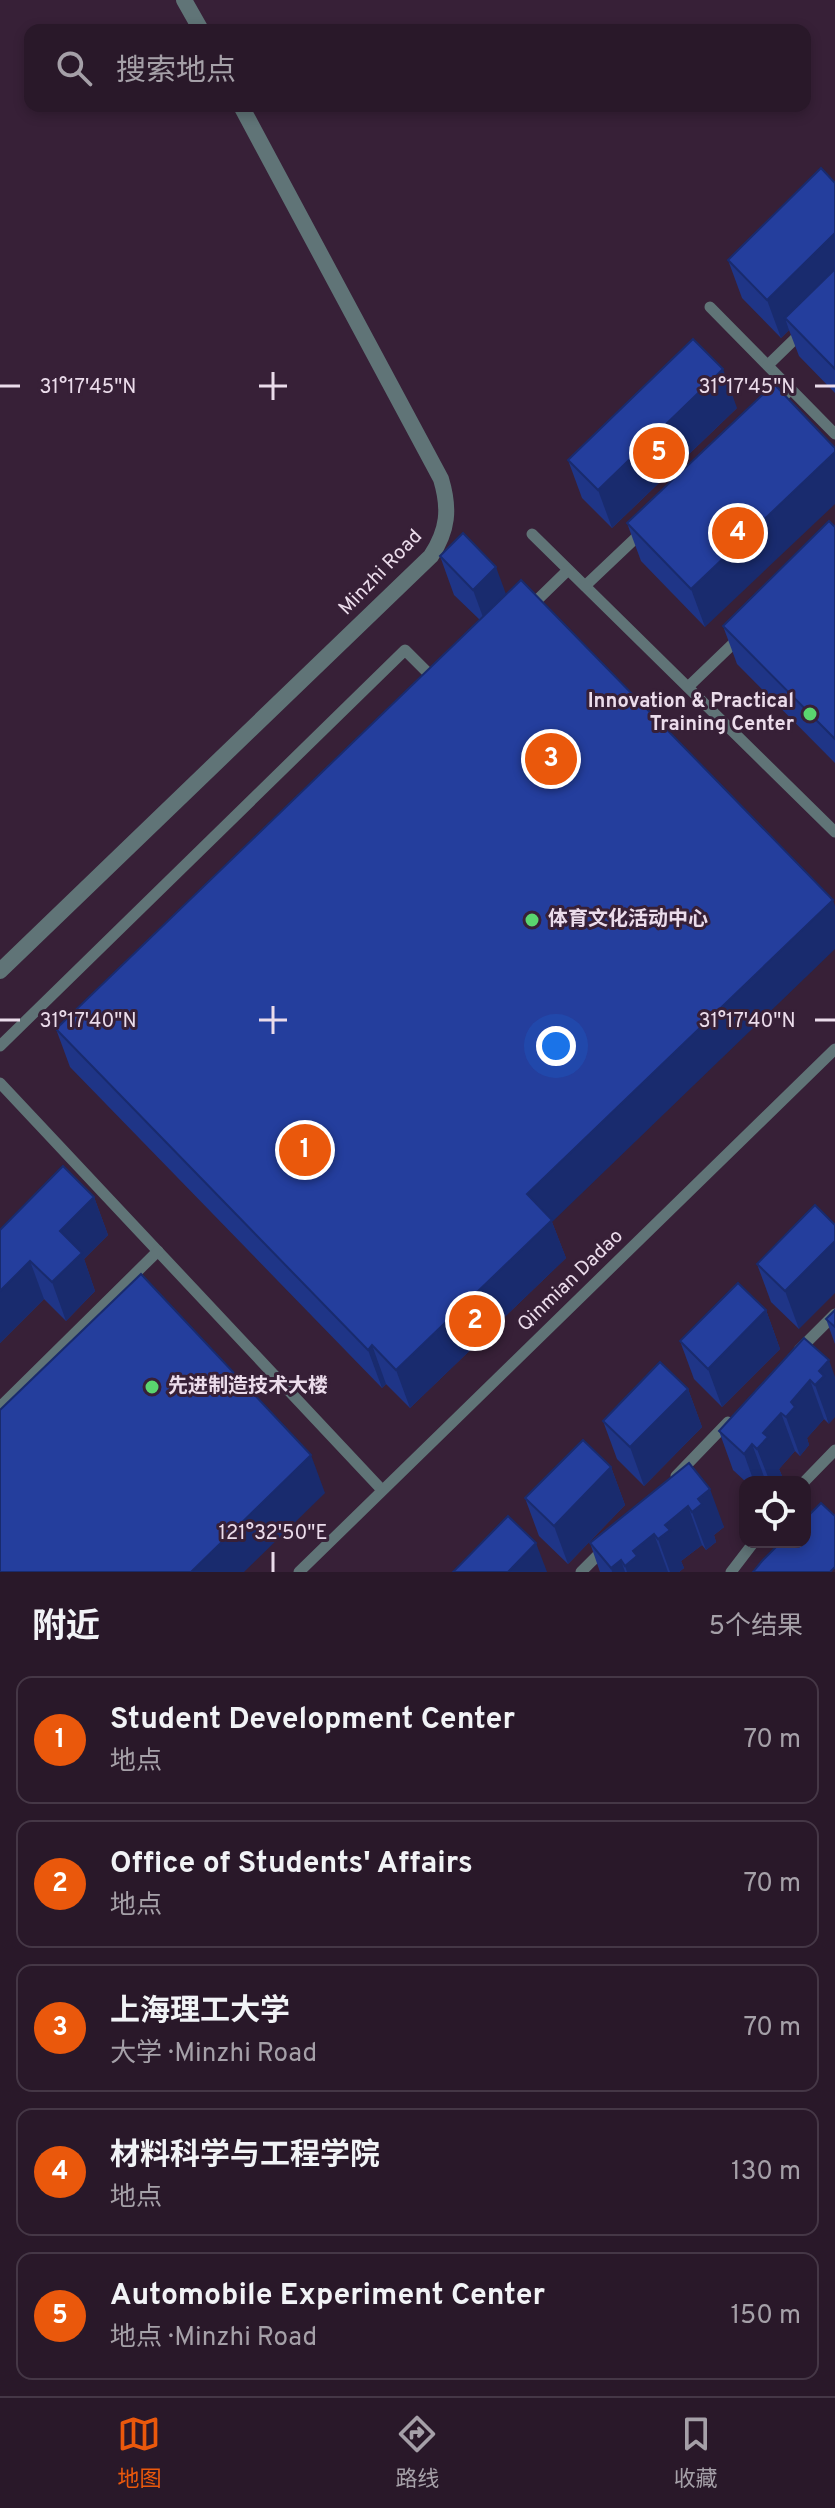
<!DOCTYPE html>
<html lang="zh">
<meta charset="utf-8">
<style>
body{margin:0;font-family:Overpass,"Noto Sans SC",sans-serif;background:#352535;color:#f1f3f6}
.controls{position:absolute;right:24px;bottom:24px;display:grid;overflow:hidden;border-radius:16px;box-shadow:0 4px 12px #0003}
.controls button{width:72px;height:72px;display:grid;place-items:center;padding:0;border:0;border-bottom:2px solid #453746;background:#291829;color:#f1f3f6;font:40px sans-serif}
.you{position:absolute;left:556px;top:1046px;width:28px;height:28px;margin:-20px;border:6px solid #fff;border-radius:50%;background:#1a73e8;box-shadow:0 0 0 12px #1a73e833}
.badge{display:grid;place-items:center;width:52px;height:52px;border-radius:50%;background:#ea580c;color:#fff;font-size:26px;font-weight:700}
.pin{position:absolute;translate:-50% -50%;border:4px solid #fff;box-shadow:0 2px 8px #0006}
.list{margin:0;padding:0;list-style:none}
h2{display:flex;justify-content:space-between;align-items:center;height:104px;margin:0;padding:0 32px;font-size:34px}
h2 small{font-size:26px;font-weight:400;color:#a5a0a8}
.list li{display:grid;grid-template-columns:52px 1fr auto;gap:24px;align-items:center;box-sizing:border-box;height:128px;margin:0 16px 16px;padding:0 16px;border:2px solid #453746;border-radius:16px}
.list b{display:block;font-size:30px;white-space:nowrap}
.list p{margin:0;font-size:26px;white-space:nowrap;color:#a5a0a8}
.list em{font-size:26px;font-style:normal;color:#a5a0a8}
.icon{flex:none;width:44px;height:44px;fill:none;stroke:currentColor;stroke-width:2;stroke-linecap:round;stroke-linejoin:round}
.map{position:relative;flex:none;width:835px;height:1572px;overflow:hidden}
.search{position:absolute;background:#291829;box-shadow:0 4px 12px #0003;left:24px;right:24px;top:24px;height:88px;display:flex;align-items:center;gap:20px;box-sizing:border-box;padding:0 28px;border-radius:16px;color:#a5a0a8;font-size:30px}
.sheet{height:824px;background:#291829}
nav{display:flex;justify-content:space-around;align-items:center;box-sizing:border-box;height:112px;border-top:2px solid #453746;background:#291829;font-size:22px;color:#a5a0a8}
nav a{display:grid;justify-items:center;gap:4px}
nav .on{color:#ea580c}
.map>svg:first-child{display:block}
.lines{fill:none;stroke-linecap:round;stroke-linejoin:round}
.service{stroke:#607477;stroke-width:11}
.minor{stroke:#607477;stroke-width:16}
.wall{fill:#1f3587}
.shaded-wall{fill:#192b6e}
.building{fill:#243e9d;stroke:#192b6e;stroke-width:2}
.ticks{fill:none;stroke:#ebdceb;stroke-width:3}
.poi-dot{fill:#5ad56f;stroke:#372037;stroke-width:3}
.labels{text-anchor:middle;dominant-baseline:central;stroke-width:6;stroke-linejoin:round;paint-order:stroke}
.street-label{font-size:20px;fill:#ebdceb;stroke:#372037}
.poi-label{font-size:20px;font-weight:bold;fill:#ebdceb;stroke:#372037;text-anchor:start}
.ticks-label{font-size:20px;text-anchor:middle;fill:#ebdceb;stroke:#372037;stroke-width:6;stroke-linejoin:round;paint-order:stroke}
</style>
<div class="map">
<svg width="835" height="1572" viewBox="0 0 835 1572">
<rect width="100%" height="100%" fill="#372037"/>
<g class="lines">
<g class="service">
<path d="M710 307 835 434"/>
<path d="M768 365 802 332"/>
<path d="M773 406 791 389"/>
<path d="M532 534 835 832"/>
<path d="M585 586 643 531"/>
<path d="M529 608 568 570"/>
<path d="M688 687 739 638"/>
<path d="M0 1046 405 650 437 682"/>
<path d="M0 1083 382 1490"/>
<path d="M799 1350 835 1314"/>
<path d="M0 1407 158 1251"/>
<path d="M676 1476 728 1422"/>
<path d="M804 1482 835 1450"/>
<path d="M299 1572 835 1049"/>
<path d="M581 1572 605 1548"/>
<path d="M731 1572 754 1542"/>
</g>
<g class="minor">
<path d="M184 0 201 30"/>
<path d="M0 971 431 556C448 530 450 509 441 479L241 106"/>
</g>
</g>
<g class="wall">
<path d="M835 183V393L799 356 789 330 781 338 742 298 728 260Z"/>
<path d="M774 384 705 627 641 561 627 523Z"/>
<path d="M737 408 612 528 582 498 568 460Z"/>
<path d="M835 527V763L737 664 723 626Z"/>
<path d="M440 556 496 567 552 1222 566 1258 410 1408 386 1384 382 1388 70 1067 56 1029 480 620 454 595Z"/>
<path d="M94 1197 108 1235 84 1259 95 1291 66 1321 44 1299 0 1343V1230Z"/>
<path d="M815 1205 799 1329 771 1302 757 1264Z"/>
<path d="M766 1310 780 1349 722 1407 694 1379 680 1341Z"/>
<path d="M835 1310V1344L826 1319Z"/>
<path d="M804 1338 829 1424 824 1419 807 1438 809 1445 800 1456 795 1451 779 1469 782 1476 776 1482H746L733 1470 719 1431Z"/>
<path d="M688 1389 702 1427 644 1486 617 1459 603 1421Z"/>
<path d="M689 1463 724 1527 714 1535 716 1542 706 1550 702 1545 681 1561 684 1568 679 1572H600L590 1543Z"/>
<path d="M611 1467 625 1505 568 1564 539 1536 525 1498Z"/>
</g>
<g class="shaded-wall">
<path d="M835 233V286L785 318 789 330 781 338 767 300Z"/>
<path d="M723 369 737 408 612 528 598 490Z"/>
<path d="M835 452V504L705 627 691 589Z"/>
<path d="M496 567 510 605 487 628 473 590Z"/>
<path d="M833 900 835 906V949L552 1222 566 1258 410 1408 396 1370 527 1194Z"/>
<path d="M94 1197 108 1235 84 1259 95 1291 66 1321 52 1282 60 1231Z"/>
<path d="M835 1241V1293L799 1329 785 1291Z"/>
<path d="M30 1261 44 1299 0 1343V1291Z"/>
<path d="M766 1310 780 1349 722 1407 708 1369Z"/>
<path d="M372 1345 386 1384 382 1388 368 1350Z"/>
<path d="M829 1360 835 1377V1417L829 1424 815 1385 819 1371Z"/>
<path d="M810 1380 824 1419 807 1438 809 1445 800 1456 786 1417 791 1402Z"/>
<path d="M688 1389 702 1427 644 1486 630 1447Z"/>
<path d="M781 1413 795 1451 779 1469 782 1476 776 1482H770L757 1449 763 1433Z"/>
<path d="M752 1444 766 1482H754L744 1454Z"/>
<path d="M311 1455 325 1493 244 1572H191Z"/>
<path d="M611 1467 625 1505 568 1564 554 1526Z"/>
<path d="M710 1489 724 1527 714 1535 716 1542 706 1550 692 1512 698 1499Z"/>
<path d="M688 1506 702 1545 681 1561 684 1568 679 1572H670L658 1539 665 1525Z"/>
<path d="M654 1534 668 1572H627L625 1566 633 1551Z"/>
<path d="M536 1543 547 1572H508Z"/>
<path d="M621 1560 625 1572H612L611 1568Z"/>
</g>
<g class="building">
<path d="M821 168 835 183V233L767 300 728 260Z"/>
<path d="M835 269V369L785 318Z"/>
<path d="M693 339 723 369 598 490 568 460Z"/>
<path d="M774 384 835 448V452L691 589 627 523Z"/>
<path d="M829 521 835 527V739L723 626Z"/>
<path d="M463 533 496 567 473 590 440 556Z"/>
<path d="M521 580 833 900 527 1194 552 1220 396 1370 372 1345 368 1350 56 1029Z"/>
<path d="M63 1166 94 1197 60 1231 82 1253 52 1282 30 1261 0 1291V1230Z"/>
<path d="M815 1205 835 1225V1241L785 1291 757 1264Z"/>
<path d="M141 1274 311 1455 191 1572H0V1410Z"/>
<path d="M738 1283 766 1310 708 1369 680 1341Z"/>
<path d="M835 1310V1327L826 1319Z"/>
<path d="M804 1338 829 1360 819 1371 824 1376 815 1385 810 1380 791 1402 795 1407 786 1417 781 1413 763 1433 768 1437 757 1449 752 1444 744 1454 719 1431Z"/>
<path d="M660 1362 688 1389 630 1447 603 1421Z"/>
<path d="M583 1440 611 1467 554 1526 525 1498Z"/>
<path d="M689 1463 710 1489 698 1499 702 1504 692 1512 688 1506 665 1525 670 1530 658 1539 654 1534 633 1551 637 1556 625 1566 621 1560 611 1568 590 1543Z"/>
<path d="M821 1503 835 1516V1567L830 1572H753L762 1561 781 1542H805V1519Z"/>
<path d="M508 1516 536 1543 508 1572H453Z"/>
</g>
<path class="ticks" d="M273 372V400M0 386H20M259 386H287M815 386H835M273 1006V1034M0 1020H20M259 1020H287M815 1020H835M273 1552V1572"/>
<g class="poi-dot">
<circle cx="810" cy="714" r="8"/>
<circle cx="532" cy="920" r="8"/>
<circle cx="152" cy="1387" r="8"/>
</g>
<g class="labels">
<g class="street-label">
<text transform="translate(381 573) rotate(-46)">Minzhi Road</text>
<text transform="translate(571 1281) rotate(-44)">Qinmian Dadao</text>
</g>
<g class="poi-label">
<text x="794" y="702" text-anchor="end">Innovation &amp; Practical<tspan x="794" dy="23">Training Center</tspan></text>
<text x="548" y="920">体育文化活动中心</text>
<text x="168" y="1387">先进制造技术大楼</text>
</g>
</g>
<g class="ticks-label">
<text x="88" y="393">31°17'45"N</text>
<text x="747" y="393">31°17'45"N</text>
<text x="88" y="1027">31°17'40"N</text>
<text x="747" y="1027">31°17'40"N</text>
<text x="273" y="1539">121°32'50"E</text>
</g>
</svg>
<div class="controls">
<button><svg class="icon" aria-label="locate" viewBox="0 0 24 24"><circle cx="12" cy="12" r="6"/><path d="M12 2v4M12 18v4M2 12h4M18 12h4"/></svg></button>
</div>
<div class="you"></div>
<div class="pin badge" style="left:305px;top:1150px">1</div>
<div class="pin badge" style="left:475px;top:1321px">2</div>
<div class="pin badge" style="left:551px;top:759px">3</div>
<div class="pin badge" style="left:738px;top:533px">4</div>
<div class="pin badge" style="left:659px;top:453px">5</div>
<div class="search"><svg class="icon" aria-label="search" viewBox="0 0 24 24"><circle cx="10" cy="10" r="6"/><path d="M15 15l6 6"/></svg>搜索地点</div>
</div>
<section class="sheet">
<h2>附近<small>5个结果</small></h2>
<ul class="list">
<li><span class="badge">1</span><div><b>Student Development Center</b><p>地点</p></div><em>70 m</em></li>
<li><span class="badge">2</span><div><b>Office of Students' Affairs</b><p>地点</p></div><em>70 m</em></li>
<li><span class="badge">3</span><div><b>上海理工大学</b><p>大学 · Minzhi Road</p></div><em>70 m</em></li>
<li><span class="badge">4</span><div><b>材料科学与工程学院</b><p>地点</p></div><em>130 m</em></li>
<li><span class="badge">5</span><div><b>Automobile Experiment Center</b><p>地点 · Minzhi Road</p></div><em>150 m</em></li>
</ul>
</section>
<nav>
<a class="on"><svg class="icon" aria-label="map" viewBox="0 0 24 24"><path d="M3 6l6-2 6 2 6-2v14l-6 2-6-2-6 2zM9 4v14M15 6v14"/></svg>地图</a>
<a><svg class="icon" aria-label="directions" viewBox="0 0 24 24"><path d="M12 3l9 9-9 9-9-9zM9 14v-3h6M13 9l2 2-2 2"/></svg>路线</a>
<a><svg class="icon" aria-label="saved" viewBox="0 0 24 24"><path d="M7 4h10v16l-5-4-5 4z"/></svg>收藏</a>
</nav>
